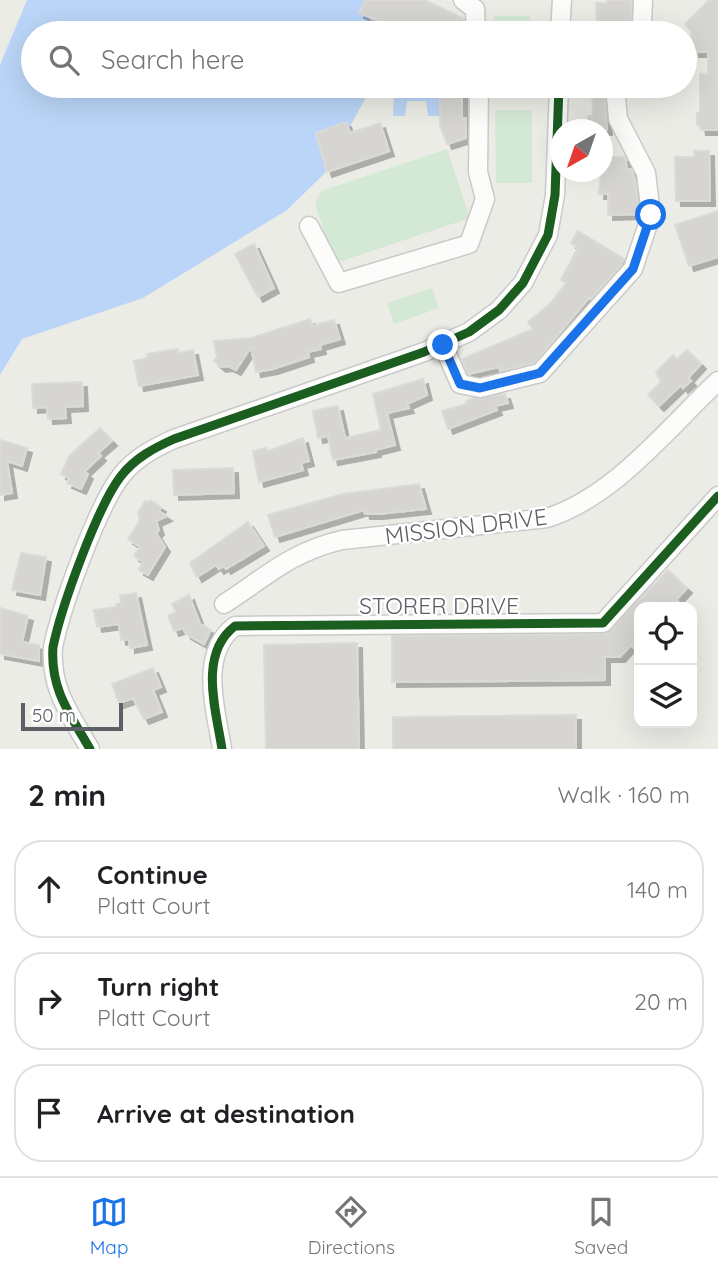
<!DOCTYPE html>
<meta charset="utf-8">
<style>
body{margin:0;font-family:Quicksand,sans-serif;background:#f6f6f6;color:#202124}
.controls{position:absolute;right:21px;bottom:21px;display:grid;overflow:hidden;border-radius:14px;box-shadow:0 7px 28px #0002}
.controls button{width:63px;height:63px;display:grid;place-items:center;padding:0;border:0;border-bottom:2px solid #e0e0e0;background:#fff;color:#202124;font:35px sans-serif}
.compass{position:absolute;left:550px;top:119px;width:63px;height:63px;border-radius:50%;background:#fff;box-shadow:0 7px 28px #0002;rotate:220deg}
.scale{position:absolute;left:21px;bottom:18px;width:102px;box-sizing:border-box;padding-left:7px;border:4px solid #5c5f65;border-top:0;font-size:19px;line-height:24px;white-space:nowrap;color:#5c5f65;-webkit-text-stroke:5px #fff;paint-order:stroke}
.stop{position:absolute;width:21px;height:21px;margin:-16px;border:5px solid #1a73e8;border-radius:50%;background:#fff}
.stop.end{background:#1a73e8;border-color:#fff;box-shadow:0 2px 7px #0008}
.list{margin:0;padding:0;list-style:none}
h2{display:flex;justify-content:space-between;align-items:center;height:91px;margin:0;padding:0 28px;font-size:30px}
h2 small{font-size:23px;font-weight:400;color:#757577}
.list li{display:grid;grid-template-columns:46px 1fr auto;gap:21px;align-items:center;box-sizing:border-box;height:98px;margin:0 14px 14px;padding:0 14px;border:2px solid #e0e0e0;border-radius:28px}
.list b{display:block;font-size:26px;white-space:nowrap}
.list p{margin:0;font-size:23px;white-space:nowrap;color:#757577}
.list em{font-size:23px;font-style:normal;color:#757577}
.icon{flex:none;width:38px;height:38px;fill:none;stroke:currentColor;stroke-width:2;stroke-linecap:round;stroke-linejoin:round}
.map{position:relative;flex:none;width:718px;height:749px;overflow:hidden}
.search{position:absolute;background:#fff;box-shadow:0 7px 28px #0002;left:21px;right:21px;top:21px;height:77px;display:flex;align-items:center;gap:18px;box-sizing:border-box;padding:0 24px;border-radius:38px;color:#757577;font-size:26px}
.sheet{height:427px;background:#fff}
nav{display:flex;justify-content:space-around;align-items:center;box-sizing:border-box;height:98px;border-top:2px solid #e0e0e0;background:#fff;font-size:19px;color:#757577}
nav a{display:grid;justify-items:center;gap:4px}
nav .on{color:#1a73e8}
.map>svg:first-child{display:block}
.green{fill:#d4e9d5}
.water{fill:#bad5f7}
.building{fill:#d6d5d2;stroke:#dbdad6;stroke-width:2;filter:url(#shadow)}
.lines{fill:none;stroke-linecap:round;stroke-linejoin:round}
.minor-casing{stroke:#c9cac9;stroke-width:21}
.minor{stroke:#fcfcfb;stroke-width:18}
.cycleway-casing{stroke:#fff;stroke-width:13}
.cycleway{stroke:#1b5e20;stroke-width:9}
.route{stroke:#1a73e8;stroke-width:9}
.labels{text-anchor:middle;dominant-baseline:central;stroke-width:5;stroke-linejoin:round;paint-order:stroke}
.street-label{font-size:23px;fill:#5c5f65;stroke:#fff}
</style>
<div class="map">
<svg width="718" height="749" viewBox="0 0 718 749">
<defs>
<filter id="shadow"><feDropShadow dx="5" dy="5" stdDeviation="0" flood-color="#0004"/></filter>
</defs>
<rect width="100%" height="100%" fill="#ecece7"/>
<g class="green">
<path d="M494 16H530L531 33H494Z"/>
<path d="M495 110H532V183H496Z"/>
<path d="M447 149 470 218 342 261 333 257 315 204 321 191Z"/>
<path d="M432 288 439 308 394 324 387 303Z"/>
</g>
<g class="water">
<path d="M27 0H370V33H33V86H363L365 99 324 174 287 210 143 298 22 339 0 375V65Z"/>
<path d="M394 86H439V116H428L426 101H407L405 116H393Z"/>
</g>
<g class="building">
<path d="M365 0H425L464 19V23L460 33H391L381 29 384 23 359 13Z"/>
<path d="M607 0H632L631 21 625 27V33H597L596 3H607Z"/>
<path d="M709 0H718V130H701L700 125H697V113H700V74H708V52H694L691 31 685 24Z"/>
<path d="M440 86H462V118H466V138L447 144 440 125Z"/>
<path d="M592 86H604L607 130H589L588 116H593Z"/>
<path d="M346 122 350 133 380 123 389 151 327 172 316 133Z"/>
<path d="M694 151H709L710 201H676L675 157H695Z"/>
<path d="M603 157H625L627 169H631L635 180 639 214 608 215V194H599Z"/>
<path d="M718 211V257L689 266 675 225Z"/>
<path d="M578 231 624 259 621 265 591 299 589 298 534 363 500 371 499 367 468 374 462 359 533 329 528 322 550 304 566 283 561 280 578 248 571 243Z"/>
<path d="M254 244 274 288 258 297 235 254Z"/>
<path d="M310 319 312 326 334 320 340 339 320 345 321 349 308 352 309 357 273 369 256 372 251 347 236 370 228 366 221 367 214 361 217 357 214 341 251 338Z"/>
<path d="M178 349V353L193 350 198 375 139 386 134 361 148 358 147 354Z"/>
<path d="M687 350 701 364 688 378 691 381 683 388 681 385 659 406 648 395 661 382 656 372 673 355 677 359Z"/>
<path d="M423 379 427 395 407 404 409 408 387 413 395 445 375 450 376 452 333 460 328 436 318 438 313 411 338 406 345 438 381 430 373 394Z"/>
<path d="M82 382 83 406 65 407 66 418 48 419 47 407 33 408 32 384Z"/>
<path d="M505 394 508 403 495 406 497 410 448 429 442 411 467 404 466 401 473 398Z"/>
<path d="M100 428 112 441 98 453 101 456 84 472 88 474 81 489 67 483 69 478 61 474 69 456Z"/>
<path d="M303 438 309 461 301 463 303 470 259 482 253 451 266 448 268 451Z"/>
<path d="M0 440 27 448 22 466 7 461 12 493 0 495Z"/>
<path d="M233 468 234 493 174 495 173 470Z"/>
<path d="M419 484 426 509 378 514H365L364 510 275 537 268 515 343 494Z"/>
<path d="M150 500 161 507 159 511 167 516 156 521 159 530 156 533 165 547 148 575 139 570 143 562 134 556 140 547 128 539 140 520 138 513 145 501 148 503Z"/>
<path d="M248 522 264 546 226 569 224 566 219 569 216 565 197 577 190 563Z"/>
<path d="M21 553 46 557 40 595 12 590Z"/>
<path d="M668 570 687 588 676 600 684 607H639V653L631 645 620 657H605V680L392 682V636L607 634Z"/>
<path d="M136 593 147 645 130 648 129 639 121 640 119 624 97 627 94 610 116 607V604L121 603 120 595Z"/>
<path d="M189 595 200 624 211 630 204 644 186 634 183 628 174 631 168 616 176 612 172 604Z"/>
<path d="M0 608 28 616 22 642 39 645V661L0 654Z"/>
<path d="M357 643 359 749H266L264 645Z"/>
<path d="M153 668 161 687 153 690 162 712 144 719 133 698 119 703 112 684Z"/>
<path d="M576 715V749H393V717Z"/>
</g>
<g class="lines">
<defs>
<g id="minor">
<path d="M463 0 475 9 476 33"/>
<path d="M560 33 562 0"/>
<path d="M637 33 642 24 643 0"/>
<path d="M309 226 339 283 469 244 485 199 478 172 479 86"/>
<path d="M443 345 460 384 480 388 540 373 633 269 651 215 646 173 618 119 615 86"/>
<path d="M224 604C267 576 291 552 342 540L547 518C614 497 667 429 718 381"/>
<path d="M90 749C70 714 50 689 53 647 61 608 97 507 121 476 135 458 154 448 174 439L424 352 469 332 499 310 523 283 548 235 555 195 559 86"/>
<path d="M222 749C216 710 198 654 235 626L603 623 718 496"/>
</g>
</defs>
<use href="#minor" class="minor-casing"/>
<use href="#minor" class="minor"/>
<defs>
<g id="cycleway">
<path d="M90 749C70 714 50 689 53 647 61 608 97 507 121 476 135 458 154 448 174 439L424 352 469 332 499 310 523 283 548 235 555 195 559 86"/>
<path d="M222 749C216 710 198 654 235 626L603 623 718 496"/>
</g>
</defs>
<use href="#cycleway" class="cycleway-casing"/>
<use href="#cycleway" class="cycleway"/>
</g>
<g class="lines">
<path class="route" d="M443 345 460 384 480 388 540 373 633 269 651 215"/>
</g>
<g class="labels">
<g class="street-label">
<text transform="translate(466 526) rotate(-7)">MISSION DRIVE</text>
<text x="439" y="605">STORER DRIVE</text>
</g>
</g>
</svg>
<div class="controls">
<button><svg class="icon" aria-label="locate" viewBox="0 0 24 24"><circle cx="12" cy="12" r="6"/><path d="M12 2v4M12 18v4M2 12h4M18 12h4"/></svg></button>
<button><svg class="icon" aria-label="layers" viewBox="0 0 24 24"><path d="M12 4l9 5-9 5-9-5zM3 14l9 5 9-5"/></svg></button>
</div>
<svg class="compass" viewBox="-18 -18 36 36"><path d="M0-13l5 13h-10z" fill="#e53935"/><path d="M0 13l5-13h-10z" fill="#757577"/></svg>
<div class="scale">50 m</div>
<div class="stop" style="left:651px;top:215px"></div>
<div class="stop end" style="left:443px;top:345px"></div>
<div class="search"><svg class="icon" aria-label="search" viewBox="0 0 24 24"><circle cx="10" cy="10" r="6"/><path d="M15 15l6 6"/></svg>Search here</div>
</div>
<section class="sheet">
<h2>2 min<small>Walk · 160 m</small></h2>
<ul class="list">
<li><svg class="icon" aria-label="ahead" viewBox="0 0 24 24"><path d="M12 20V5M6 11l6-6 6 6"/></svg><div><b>Continue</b><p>Platt Court</p></div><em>140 m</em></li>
<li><svg class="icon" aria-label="right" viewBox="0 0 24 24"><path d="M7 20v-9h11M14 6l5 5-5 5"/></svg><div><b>Turn right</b><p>Platt Court</p></div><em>20 m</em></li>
<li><svg class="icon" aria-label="arrive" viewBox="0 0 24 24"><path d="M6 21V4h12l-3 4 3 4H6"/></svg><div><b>Arrive at destination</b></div></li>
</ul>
</section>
<nav>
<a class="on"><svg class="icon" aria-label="map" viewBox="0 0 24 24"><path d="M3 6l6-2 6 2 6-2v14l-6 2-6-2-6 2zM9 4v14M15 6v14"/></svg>Map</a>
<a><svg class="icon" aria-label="directions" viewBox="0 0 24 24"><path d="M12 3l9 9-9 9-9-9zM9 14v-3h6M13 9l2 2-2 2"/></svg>Directions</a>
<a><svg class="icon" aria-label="saved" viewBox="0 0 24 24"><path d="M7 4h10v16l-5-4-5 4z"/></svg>Saved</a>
</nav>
